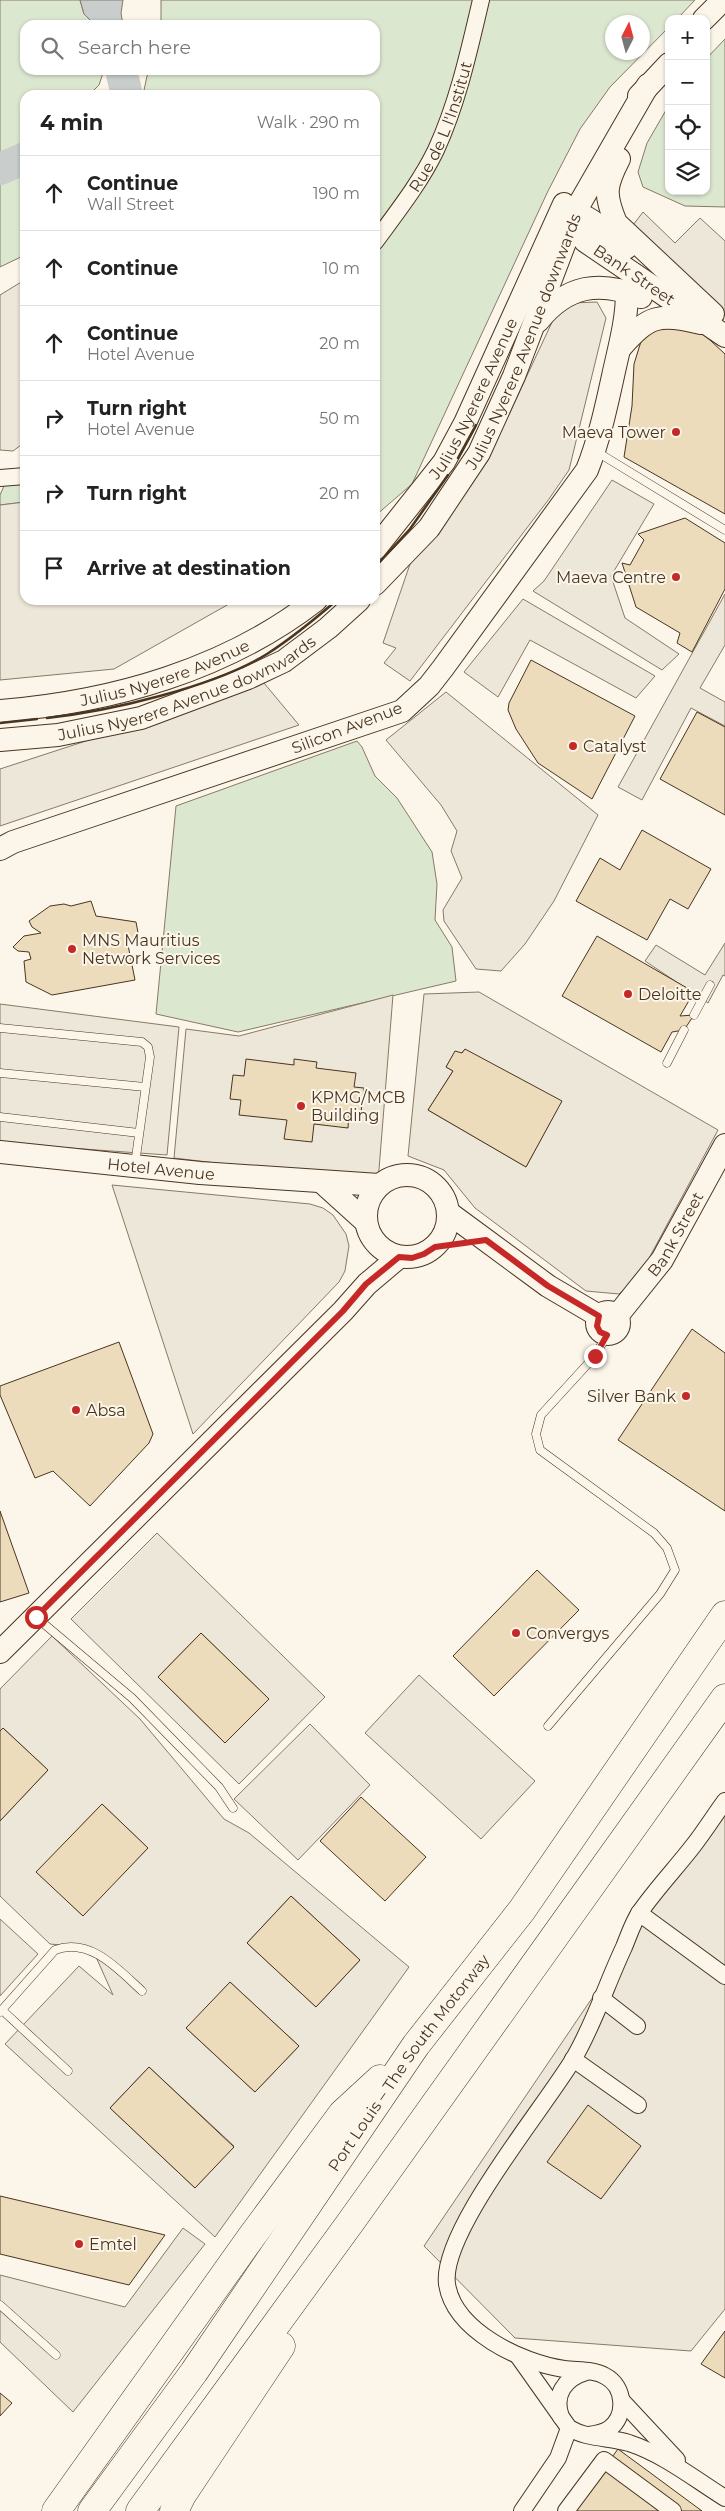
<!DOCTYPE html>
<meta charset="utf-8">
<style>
body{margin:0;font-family:Montserrat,sans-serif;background:#f6f6f6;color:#222}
.controls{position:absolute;right:15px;top:15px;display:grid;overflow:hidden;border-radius:10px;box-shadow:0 1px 4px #0004}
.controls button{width:45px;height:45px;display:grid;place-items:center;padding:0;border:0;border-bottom:1px solid #e0e0e0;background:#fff;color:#222;font:25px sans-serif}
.compass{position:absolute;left:605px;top:15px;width:45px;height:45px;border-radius:50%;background:#fff;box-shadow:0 1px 4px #0004;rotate:6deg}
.stop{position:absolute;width:15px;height:15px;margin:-11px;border:4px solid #c62828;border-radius:50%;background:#fff}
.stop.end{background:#c62828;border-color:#fff;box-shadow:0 1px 5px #0008}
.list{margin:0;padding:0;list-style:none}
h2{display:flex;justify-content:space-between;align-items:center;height:65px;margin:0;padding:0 20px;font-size:21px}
h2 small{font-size:16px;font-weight:400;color:#767676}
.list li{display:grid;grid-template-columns:32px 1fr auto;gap:15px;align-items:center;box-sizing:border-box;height:75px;padding:0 20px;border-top:1px solid #e0e0e0}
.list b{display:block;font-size:19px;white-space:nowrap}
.list p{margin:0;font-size:16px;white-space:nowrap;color:#767676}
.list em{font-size:16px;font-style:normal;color:#767676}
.icon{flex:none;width:28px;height:28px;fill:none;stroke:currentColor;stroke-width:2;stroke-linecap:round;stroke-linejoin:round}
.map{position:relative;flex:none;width:725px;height:2511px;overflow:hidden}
.search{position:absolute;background:#fff;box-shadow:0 1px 4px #0004;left:20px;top:20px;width:360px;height:55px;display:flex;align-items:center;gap:12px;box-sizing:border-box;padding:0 18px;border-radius:15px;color:#767676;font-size:19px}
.panel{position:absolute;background:#fff;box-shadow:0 1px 4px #0004;left:20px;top:90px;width:360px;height:515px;border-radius:15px}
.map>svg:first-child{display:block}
.green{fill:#dce7d0;stroke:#887966;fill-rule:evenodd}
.parking{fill:#ede7d9;stroke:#887966;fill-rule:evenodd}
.water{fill:#c9cecd;stroke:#887966}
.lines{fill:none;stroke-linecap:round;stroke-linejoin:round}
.river{stroke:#c9cecd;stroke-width:32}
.building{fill:#ecdcbc;stroke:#4a3520}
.lane-casing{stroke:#4a3520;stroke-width:9}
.street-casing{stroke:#4a3520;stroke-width:18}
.secondary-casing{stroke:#4a3520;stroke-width:24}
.highway-casing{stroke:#4a3520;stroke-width:29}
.lane{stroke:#fbf6e9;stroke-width:8}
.street{stroke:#fbf6e9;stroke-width:16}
.secondary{stroke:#fbf6e9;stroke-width:22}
.highway{stroke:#fbf6e9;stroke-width:28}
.wall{stroke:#4a3520;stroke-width:2.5}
.route{stroke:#c62828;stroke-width:6}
.poi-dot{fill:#c62828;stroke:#fbf6e9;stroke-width:2}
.labels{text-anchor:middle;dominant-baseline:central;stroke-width:4;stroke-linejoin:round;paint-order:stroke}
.street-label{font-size:16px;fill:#4a3520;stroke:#fbf6e9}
.poi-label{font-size:16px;fill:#4a3520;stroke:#fbf6e9;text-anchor:start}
</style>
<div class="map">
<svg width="725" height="2511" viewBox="0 0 725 2511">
<rect width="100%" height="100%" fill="#fbf6e9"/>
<g class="green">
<path d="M0 0H80L84 14 95 25H25V70H104L99 85 89 95H25V255L0 267Z"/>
<path d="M161 0H695L677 19H669V27L610 87 580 129 548 191 412 484 375 516V95H143L147 76 151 70H375V25H161ZM612 22H642V52H612Z"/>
<path d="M725 39V207L685 206 643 187 638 172 647 143 669 105V191H706V59Z"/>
<path d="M25 476V502L0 505V495L7 479Z"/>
<path d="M357 741 362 747 375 776 397 798 432 852 437 884 435 920 452 947 456 981 238 1032 156 1014 176 806Z"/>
</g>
<g class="parking">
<path d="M643 212 675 243 700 218 725 241V316L630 229Z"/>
<path d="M23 281 25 284V442L13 451 0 450V295Z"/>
<path d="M597 302 606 318 569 470 549 499 410 681 384 663 396 648 383 643 410 564 488 459 553 320 572 303Z"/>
<path d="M612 480 654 504 611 576 625 618 679 654 662 670 533 591 544 581Z"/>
<path d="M25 502V600H236L114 669 0 680V505Z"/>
<path d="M725 594V645L700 688 725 702V726L691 708 642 800 618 787Z"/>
<path d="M523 599 655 676 636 698 530 640 498 697 464 672Z"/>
<path d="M264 683 299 725 0 826V769Z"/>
<path d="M446 692 598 815 554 901 525 944 501 971 476 969 444 921 443 910 462 878 451 851 457 831 441 805 386 740Z"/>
<path d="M725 943V976L723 975 708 1003 645 961 656 945 705 975Z"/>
<path d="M479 992 718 1130 640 1275 619 1294 586 1291 475 1208 444 1170 408 1156 424 994ZM464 1050 561 1102 526 1167 428 1110 453 1071 446 1067 455 1052 461 1054Z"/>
<path d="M393 995 378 1182 174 1158 186 1029 239 1036Z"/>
<path d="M0 1004 179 1027 167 1155 0 1143Z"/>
<path d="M112 1185 310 1204 323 1208 333 1215 346 1234 349 1246 347 1258 345 1271 339 1282 193 1434Z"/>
<path d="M157 1533 325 1697 239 1784 71 1619ZM201 1633 269 1699 225 1743 158 1677Z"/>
<path d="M52 1636 140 1719 224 1819 249 1833 409 1967 215 2237 5 2044 79 1966 113 1995 92 1948 50 1944 0 1896V1821L48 1770 3 1728 0 1731V1689ZM102 1804 148 1848 82 1915 37 1872ZM291 1896 360 1960 316 2007 247 1943ZM230 1982 299 2046 255 2092 187 2029ZM149 2067 234 2146 195 2188 110 2108Z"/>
<path d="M419 1675 535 1781 481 1839 365 1733Z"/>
<path d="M310 1724 370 1785 298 1860 234 1799Z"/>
<path d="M725 1802V2309L691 2351 515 2338 424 2246Z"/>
<path d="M0 1919 38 1954 0 1996Z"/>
<path d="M183 2228 205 2244 73 2412 0 2342V2275L125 2307Z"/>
</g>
<path class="water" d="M80 0H123L121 13 123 25H95L84 14Z"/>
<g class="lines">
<g class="river">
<path d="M121 70 127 95"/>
<path d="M0 169 25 158"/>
</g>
</g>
<g class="building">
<path d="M667 322 697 328 725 354V514L624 457 632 406 634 364 643 335Z"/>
<path d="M685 518 725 543V589L692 652 677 643 680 633 636 607 622 563 630 565 644 540 638 534Z"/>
<path d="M531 660 635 716 592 799 538 763 516 729 508 710 509 703Z"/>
<path d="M697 712 725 727V815L660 779Z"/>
<path d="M642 830 711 869 688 909 670 899 647 940 576 901 600 858 620 870Z"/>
<path d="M91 901 96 916 136 922 139 938 127 940 135 980 52 995 26 982 24 961 31 959 29 952 18 951 13 947 24 936 41 933 32 927 29 921 50 906 64 904 71 906Z"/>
<path d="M597 936 694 992 680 1016 694 1015 684 1030 672 1032 661 1052 562 996Z"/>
<path d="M465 1049 562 1101 526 1167 428 1110 453 1071 446 1067 455 1051 462 1053Z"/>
<path d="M246 1059 294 1065V1059L317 1062 316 1068 356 1073 354 1087 364 1088 361 1112 349 1111 348 1128 314 1124 312 1142 284 1139 287 1120 239 1115 241 1100 230 1099 233 1075 244 1076Z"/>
<path d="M692 1329 725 1353V1511L618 1440Z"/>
<path d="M119 1342 153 1434 149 1443 90 1506 53 1471 35 1478 0 1395V1386Z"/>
<path d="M0 1511 29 1593 0 1602Z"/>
<path d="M537 1570 579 1610 494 1696 453 1656Z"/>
<path d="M201 1633 269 1699 225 1743 158 1677Z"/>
<path d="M3 1728 48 1770 0 1821V1731Z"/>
<path d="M361 1797 426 1857 385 1901 320 1841Z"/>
<path d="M102 1804 148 1848 83 1916 36 1872Z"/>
<path d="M291 1896 360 1960 316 2007 247 1943Z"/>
<path d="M230 1982 299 2046 255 2092 186 2028Z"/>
<path d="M149 2067 234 2147 195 2188 110 2108Z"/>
<path d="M588 2105 641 2146 601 2199 547 2162Z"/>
<path d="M0 2196 165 2235 129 2285 0 2254Z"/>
<path d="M725 2331V2378L701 2364Z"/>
<path d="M0 2393 12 2403 0 2416Z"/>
<path d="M618 2449 702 2511H572Z"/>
</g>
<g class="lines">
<defs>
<g id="lane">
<path d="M597 452 725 530"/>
<path d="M694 1015 710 985"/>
<path d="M0 1028 142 1042 148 1047 150 1057 135 1164"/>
<path d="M667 1063 684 1030"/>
<path d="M0 1073 145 1087"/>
<path d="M0 1117 139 1133"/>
<path d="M37 1618 132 1698 219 1787 233 1808"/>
<path d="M548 1726 660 1594 675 1570 667 1548 654 1533 540 1450 536 1434 541 1415 595 1356 607 1335"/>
<path d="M2 2010 68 2071"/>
<path d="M0 2012 55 1950C90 1937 118 1969 142 1991"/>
<path d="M0 2305 56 2355"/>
</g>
<g id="street">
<path id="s1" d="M375 242C397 212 420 183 436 150 458 102 469 51 481 0"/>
<path d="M0 478 25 476"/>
<path d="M639 1913 725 1976"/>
<path d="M601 1998 637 2026"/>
<path d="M573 2059 638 2105"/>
<path d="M518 2356 569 2428C587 2439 609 2437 629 2443 665 2455 693 2478 725 2498"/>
<path d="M622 2401 677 2460"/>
<path d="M561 2417C553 2395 565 2378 586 2372"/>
<path d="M589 2435C596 2434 603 2433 609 2429 627 2416 625 2386 605 2376 593 2369 577 2371 564 2369 522 2363 454 2331 447 2284 440 2232 545 2107 574 2058 594 2024 607 1983 624 1947 629 1935 633 1922 640 1912 656 1889 676 1868 693 1846 704 1832 714 1816 725 1801"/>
<path d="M522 2511 558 2458 569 2428"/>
<path d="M566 2511 604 2460 673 2511"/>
</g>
<g id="secondary">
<path d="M704 19 723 0"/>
<path d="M639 96 669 64"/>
<path d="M619 159C605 186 604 194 616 223L713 314"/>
<path id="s2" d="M572 209 575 226 585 241 725 336"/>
<path d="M563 216C581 203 611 238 626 248"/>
<path d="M538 321C567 285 599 280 641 297"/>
<path d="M620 348C649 315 658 313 701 323"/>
<path id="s3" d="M375 549 444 462 465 423 564 204"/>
<path id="s4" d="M375 584 429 528 479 453 514 376 580 203 648 85"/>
<path id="s5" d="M0 711C112 702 226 670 316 600"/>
<path id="s6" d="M0 740 58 735 141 718 248 678 284 661 328 628 359 600"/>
<path d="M0 849 13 842 402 711 429 686 443 668 587 470C599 440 606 408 613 376 619 348 627 321 627 292"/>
<path id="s7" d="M0 1152 200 1173 379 1185"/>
<circle cx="407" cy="1216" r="41"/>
<path d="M323 1183 365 1221"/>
<path d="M449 1213 548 1286 599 1316"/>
<circle cx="608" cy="1323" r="11"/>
<path id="s8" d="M617 1316 662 1260 725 1145"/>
<path d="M0 1652 343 1311 367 1284 399 1257"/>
</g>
<g id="highway">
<path d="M56 2511 252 2236 342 2114 380 2079"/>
<path id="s9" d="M92 2511 194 2372 416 2045 522 1910 725 1615"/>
<path d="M140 2511 350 2223 725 1698"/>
<path d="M174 2511 182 2495 281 2346"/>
</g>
</defs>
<use href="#lane" class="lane-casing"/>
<use href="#street" class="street-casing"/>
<use href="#secondary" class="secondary-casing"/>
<use href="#highway" class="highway-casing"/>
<use href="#lane" class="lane"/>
<use href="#street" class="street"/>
<use href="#secondary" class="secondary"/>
<use href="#highway" class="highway"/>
<g class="wall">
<path d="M458 458 476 425"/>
<path d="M375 567 410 529 448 475"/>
<path d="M47 718C110 711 214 687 267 654 292 638 315 619 337 600"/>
<path d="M0 723 37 719"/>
</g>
</g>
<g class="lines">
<path class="route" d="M36 1617 343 1311 366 1284 399 1257 412 1258 424 1254 435 1247 486 1240 548 1286 599 1316 597 1326 600 1332 607 1335 595 1356"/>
</g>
<g class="poi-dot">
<circle cx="676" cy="432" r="5"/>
<circle cx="676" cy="577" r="5"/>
<circle cx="573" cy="746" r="5"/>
<circle cx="72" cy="949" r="5"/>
<circle cx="628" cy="994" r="5"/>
<circle cx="301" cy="1106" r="5"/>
<circle cx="686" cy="1396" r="5"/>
<circle cx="76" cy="1410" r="5"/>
<circle cx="516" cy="1633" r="5"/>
<circle cx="79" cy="2244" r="5"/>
</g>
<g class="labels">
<g class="street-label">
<text stroke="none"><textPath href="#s1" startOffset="134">Rue de L l'Institut</textPath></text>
<text stroke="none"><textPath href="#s2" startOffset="95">Bank Street</textPath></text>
<text stroke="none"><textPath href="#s4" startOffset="288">Julius Nyerere Avenue downwards</textPath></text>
<text stroke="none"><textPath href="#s3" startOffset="181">Julius Nyerere Avenue</textPath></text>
<text stroke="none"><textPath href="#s5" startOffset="170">Julius Nyerere Avenue</textPath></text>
<text stroke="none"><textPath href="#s6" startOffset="196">Julius Nyerere Avenue downwards</textPath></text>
<text transform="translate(347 728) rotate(-21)">Silicon Avenue</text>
<text stroke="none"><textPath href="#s7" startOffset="162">Hotel Avenue</textPath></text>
<text stroke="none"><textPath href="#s8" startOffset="101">Bank Street</textPath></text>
<text stroke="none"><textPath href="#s9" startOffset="549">Port Louis – The South Motorway</textPath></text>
</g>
<g class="poi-label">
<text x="666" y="432" text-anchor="end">Maeva Tower</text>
<text x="666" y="577" text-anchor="end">Maeva Centre</text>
<text x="583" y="746">Catalyst</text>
<text x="82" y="940">MNS Mauritius<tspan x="82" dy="18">Network Services</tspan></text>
<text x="638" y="994">Deloitte</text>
<text x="311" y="1097">KPMG/MCB<tspan x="311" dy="18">Building</tspan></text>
<text x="676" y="1396" text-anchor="end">Silver Bank</text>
<text x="86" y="1410">Absa</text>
<text x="526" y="1633">Convergys</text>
<text x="89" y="2244">Emtel</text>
</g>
</g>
</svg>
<div class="controls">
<button>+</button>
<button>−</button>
<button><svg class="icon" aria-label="locate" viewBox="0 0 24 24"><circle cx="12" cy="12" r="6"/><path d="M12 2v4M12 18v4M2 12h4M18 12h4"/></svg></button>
<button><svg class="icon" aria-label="layers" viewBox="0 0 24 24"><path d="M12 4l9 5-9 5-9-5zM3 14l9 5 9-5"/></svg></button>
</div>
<svg class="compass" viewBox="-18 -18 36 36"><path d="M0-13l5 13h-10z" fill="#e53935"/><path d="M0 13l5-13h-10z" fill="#767676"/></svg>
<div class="stop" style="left:36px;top:1617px"></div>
<div class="stop end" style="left:595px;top:1356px"></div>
<div class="search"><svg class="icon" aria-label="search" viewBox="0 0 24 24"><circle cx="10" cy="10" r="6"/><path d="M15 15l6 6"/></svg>Search here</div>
<section class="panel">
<h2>4 min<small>Walk · 290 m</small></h2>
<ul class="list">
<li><svg class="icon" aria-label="ahead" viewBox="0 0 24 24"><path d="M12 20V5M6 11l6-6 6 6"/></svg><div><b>Continue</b><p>Wall Street</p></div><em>190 m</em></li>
<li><svg class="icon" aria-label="ahead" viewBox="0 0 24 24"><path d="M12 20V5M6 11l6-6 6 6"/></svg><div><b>Continue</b></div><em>10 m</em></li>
<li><svg class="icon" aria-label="ahead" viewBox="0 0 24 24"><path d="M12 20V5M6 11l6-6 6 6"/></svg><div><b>Continue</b><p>Hotel Avenue</p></div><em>20 m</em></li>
<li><svg class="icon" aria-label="right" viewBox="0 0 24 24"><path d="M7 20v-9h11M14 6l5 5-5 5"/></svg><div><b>Turn right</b><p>Hotel Avenue</p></div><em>50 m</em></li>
<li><svg class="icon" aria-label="right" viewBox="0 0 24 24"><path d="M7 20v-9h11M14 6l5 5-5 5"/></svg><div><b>Turn right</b></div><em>20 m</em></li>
<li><svg class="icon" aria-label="arrive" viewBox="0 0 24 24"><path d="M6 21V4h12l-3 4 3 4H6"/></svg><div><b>Arrive at destination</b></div></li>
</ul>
</section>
</div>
